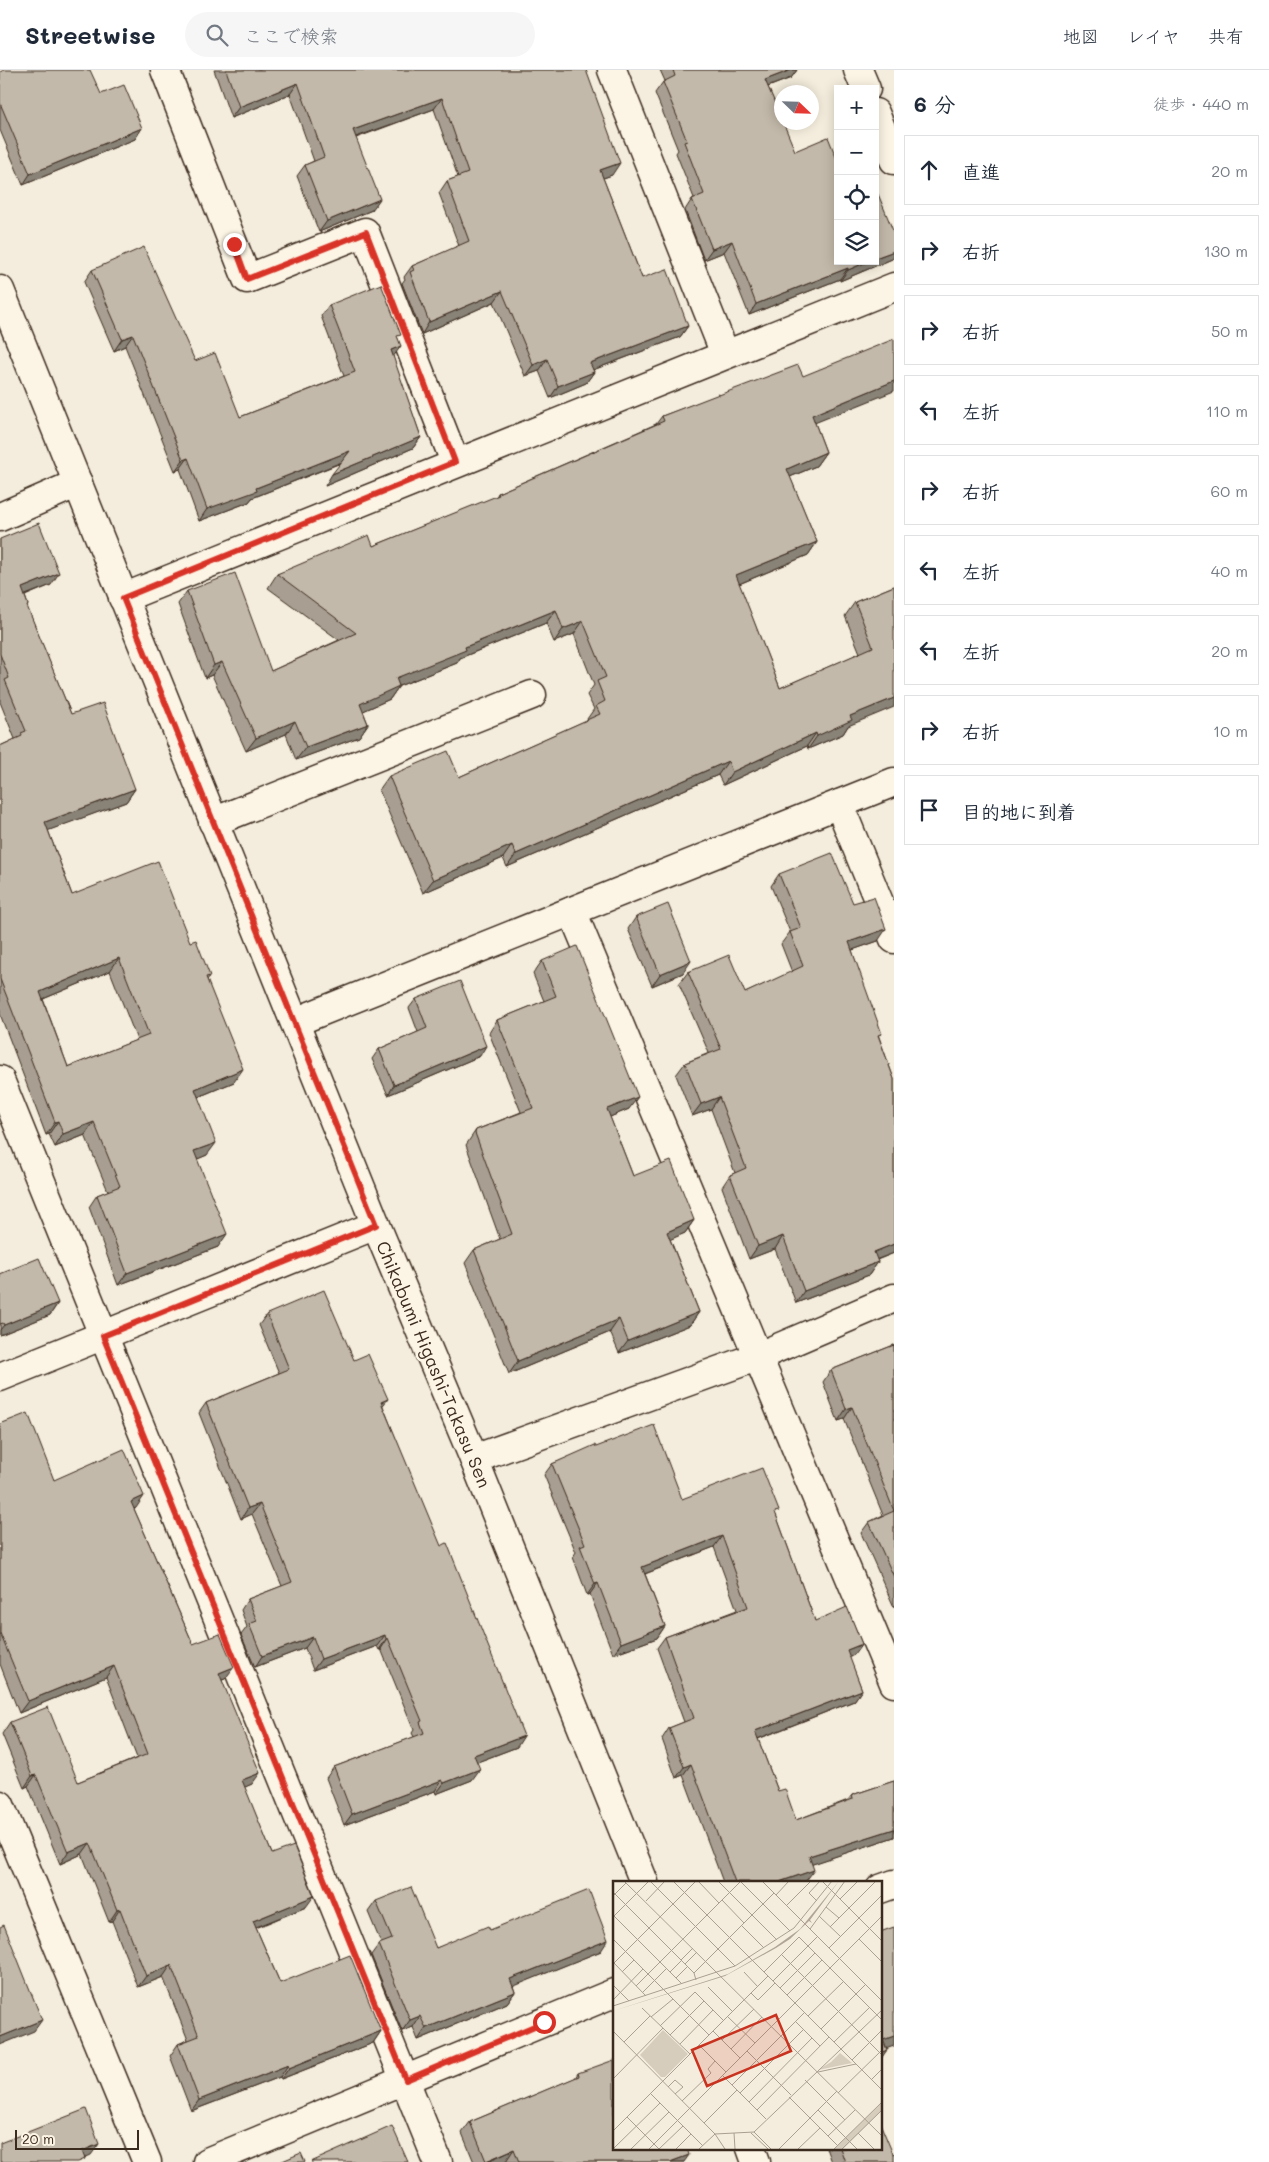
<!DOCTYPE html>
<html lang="ja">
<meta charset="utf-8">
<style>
body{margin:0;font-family:Mali,"Klee One",sans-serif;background:#f6f6f7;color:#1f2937}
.controls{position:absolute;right:15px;top:15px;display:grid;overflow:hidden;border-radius:0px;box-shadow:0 2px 12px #0003}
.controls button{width:45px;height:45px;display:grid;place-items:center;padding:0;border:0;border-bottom:1px solid #e0e1e3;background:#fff;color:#1f2937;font:25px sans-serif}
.compass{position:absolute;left:774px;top:15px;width:45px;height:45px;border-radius:50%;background:#fff;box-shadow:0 2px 12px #0003;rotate:113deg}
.scale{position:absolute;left:15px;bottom:12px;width:124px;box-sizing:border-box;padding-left:5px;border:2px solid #3b2a1e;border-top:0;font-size:14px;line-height:18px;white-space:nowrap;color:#3b2a1e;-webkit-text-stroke:4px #fcf5e5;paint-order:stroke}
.stop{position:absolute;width:15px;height:15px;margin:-11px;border:4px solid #d93025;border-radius:50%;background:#fff}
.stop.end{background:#d93025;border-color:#fff;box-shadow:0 1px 5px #0008}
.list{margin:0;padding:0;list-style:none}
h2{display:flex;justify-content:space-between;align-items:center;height:65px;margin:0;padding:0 20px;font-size:21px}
h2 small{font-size:16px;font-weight:400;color:#747a83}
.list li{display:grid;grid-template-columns:32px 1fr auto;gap:15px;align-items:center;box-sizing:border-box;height:70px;margin:0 10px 10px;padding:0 10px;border:1px solid #e0e1e3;border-radius:0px}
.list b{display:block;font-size:19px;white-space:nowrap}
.list em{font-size:16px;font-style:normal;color:#747a83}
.icon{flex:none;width:28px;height:28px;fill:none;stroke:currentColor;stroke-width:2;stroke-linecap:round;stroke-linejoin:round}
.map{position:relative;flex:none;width:894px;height:2092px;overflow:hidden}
header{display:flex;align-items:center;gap:30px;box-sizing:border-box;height:70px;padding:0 25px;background:#fff;border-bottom:1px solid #e0e1e3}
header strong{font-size:24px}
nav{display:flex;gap:28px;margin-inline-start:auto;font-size:18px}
.search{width:350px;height:45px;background:#f6f6f7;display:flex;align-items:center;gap:12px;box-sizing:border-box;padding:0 18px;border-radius:28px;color:#747a83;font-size:19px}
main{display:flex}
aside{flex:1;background:#fff}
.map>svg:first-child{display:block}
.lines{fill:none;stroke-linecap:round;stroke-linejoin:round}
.minor-casing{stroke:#3b2a1e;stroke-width:31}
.minor{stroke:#fcf5e5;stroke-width:28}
.wall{fill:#a89f92;stroke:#3b2a1e;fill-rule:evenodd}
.shaded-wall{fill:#888277;stroke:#3b2a1e}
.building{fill:#c3b9aa;stroke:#3b2a1e;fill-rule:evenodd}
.route{stroke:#d93025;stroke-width:6}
.labels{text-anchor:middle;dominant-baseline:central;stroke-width:5;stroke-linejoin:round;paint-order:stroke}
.street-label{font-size:18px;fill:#3b2a1e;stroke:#fcf5e5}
.inset-road{fill:none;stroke:#aa9f91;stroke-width:1}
.view{fill:#c8321e;fill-opacity:0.15;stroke:#c8321e;stroke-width:2.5}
.inset-edge{fill:none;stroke:#3b2a1e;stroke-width:2.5}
</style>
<header>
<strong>Streetwise</strong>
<div class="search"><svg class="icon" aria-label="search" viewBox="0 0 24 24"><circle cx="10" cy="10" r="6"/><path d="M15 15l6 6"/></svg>ここで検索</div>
<nav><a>地図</a><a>レイヤ</a><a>共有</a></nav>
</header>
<main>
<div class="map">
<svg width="894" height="2092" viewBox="0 0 894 2092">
<rect width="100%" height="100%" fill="#f4eddd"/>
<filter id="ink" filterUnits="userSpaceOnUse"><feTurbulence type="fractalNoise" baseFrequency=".02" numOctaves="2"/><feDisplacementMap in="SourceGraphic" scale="10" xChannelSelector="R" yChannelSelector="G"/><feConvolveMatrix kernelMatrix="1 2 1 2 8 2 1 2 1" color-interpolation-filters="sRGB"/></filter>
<g filter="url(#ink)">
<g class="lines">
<defs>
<g id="minor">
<path d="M165 0 247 209 365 162 455 392"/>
<path d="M612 0 725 284"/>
<path d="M858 0 866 19"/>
<path d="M875 43 894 90"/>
<path d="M0 220 376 1155 474 1389 644 1812"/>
<path d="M0 447 78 413"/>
<path d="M123 528 894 217"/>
<path d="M839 734 894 869"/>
<path d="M213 752 532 625"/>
<path d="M572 841 894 1613"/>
<path d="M295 952 894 712"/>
<path d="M0 1010 438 2092"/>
<path d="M0 1307 376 1155"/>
<path d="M474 1389 759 1286 894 1228"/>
<path d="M0 1735 147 2092"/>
<path d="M880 1819 894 1814"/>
<path d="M751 2078 756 2092"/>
<path d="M207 2092 614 1923"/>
</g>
</defs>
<use href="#minor" class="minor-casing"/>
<use href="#minor" class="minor"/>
</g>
<g class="wall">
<path d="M214 0H586L612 105 603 108 642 208 688 256 680 267 593 300 594 302 586 313 550 328 539 301 525 306 494 232 422 264 402 213 405 209 404 207 412 196 459 176 439 123 447 111 458 107 434 39 356 68 372 140 319 162 297 106 305 95 314 91 290 24 231 48Z"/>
<path d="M660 0H797L791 8 768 17 838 191 892 189 840 211V209L749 245 724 182 704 190 685 140 692 129 694 128 676 83 678 80 655 23 663 12 665 11Z"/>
<path d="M0 2 101 24 142 58 135 69 23 115 0 60Z"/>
<path d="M92 200 195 291 240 347 344 306 321 246 329 235 398 268 393 288 421 367 413 378 325 416 341 393 252 428 249 432 199 451 180 399 175 401 125 276 114 281 84 212Z"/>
<path d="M719 325 815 353 826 382 816 396 790 407 817 472 808 485 739 514 780 618 860 583 845 546 855 532 894 516 848 656 843 664 808 679 807 676 723 715 718 705 507 797 503 788 423 823 379 720 389 706 459 707 587 650V649L594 639 587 625 594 615 574 564 554 572 546 553 460 588 457 593 399 616 390 629 363 641 368 654 359 667 296 690 286 664 246 681 212 605 205 608 178 534 187 521 271 601 339 570 268 518 277 504 373 476 496 427 498 423 656 354 662 346Z"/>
<path d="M0 469 51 515 25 526 28 535 27 537 71 644 135 719 126 732 48 760 72 825 190 872 210 906 207 910 234 1012 198 1027 207 1085 197 1089 218 1177 118 1215 89 1137 97 1125 108 1121 85 1065 55 1077 49 1064 46 1065 0 944V676L15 669 0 632ZM110 901 137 970 68 997 43 929Z"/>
<path d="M779 804 853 833 878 871 852 880 879 967 894 1009V1183L877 1190 878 1192 869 1205 796 1233 775 1179 749 1189 722 1117 730 1105 735 1103 711 1039 692 1046 676 1005 685 993 709 983 679 914 688 902 745 923 792 902 781 874 790 862 771 816Z"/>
<path d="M636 847 683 903 652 916 628 859Z"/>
<path d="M542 891 629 1039 610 1047 633 1106 694 1150 685 1163 670 1169 699 1242 690 1255 619 1283 610 1262 509 1304 465 1193 474 1180 500 1169 466 1075 476 1060 521 1042 489 963 497 950 544 931 533 904Z"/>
<path d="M416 929 480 986 388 1025 372 989 379 979 418 962 409 938Z"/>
<path d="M0 1204 58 1233 50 1245 0 1265Z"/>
<path d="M267 1244 354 1290 383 1336 517 1677 477 1692 472 1710 436 1724 435 1721 344 1755 326 1708 334 1697 414 1667 412 1663 414 1660 381 1579 379 1580 377 1576 313 1600 305 1578 255 1597 241 1565 247 1557 241 1540 248 1529 282 1516 252 1444 241 1449 199 1343 206 1333 279 1303 259 1255Z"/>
<path d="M894 1275V1537L861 1463 869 1452 883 1445 844 1349 838 1351 823 1312 831 1300Z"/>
<path d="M0 1354 54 1410 136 1438 134 1439 193 1574 225 1609 222 1610 252 1714 244 1717 272 1784 306 1837 256 1858 280 1913 381 1961 373 1973 281 2009 280 2007 191 2041 170 1986 178 1974 188 1970 163 1907 138 1917 112 1851 109 1852 82 1784 60 1794 28 1716 24 1718 2 1664 10 1652 78 1712 137 1688 106 1607 19 1643 0 1594Z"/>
<path d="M596 1377 682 1429 776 1445 815 1551 854 1585 849 1587 862 1620 854 1631 758 1669 778 1721 796 1750 848 1730 852 1725 894 1711V1767L812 1794 806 1811 802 1812H723L683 1705 676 1708 662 1669 669 1658 684 1652 657 1578 665 1567 737 1540 714 1477 645 1504 665 1556 657 1568 613 1584 590 1524 587 1525 573 1487 576 1482 544 1405 552 1394Z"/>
<path d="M376 1831 436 1878 490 1860 601 1881 513 1916 515 1922 507 1933 418 1970 413 1957 402 1961 371 1885 379 1874 381 1873 368 1842Z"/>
<path d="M578 2003 684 2092H506V2091L502 2092H474L462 2063 470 2052 575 2008Z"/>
<path d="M826 2078H880L894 2092H831Z"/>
</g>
<g class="shaded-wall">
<path d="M791 0H797L791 8 757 21 765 10Z"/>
<path d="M298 13 290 24 231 48 239 37Z"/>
<path d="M442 28 434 39 345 71 353 60Z"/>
<path d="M142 58 135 69 23 115 30 104Z"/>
<path d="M620 93 612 105 592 112 600 100Z"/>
<path d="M380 129 372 140 319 162 327 151Z"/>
<path d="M732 171 724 182 704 190 712 179Z"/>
<path d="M894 181V187L892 189 840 211 848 200 869 191H875V188Z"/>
<path d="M848 198 840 209 749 245 756 234Z"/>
<path d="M502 221 494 232 422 264 429 252Z"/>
<path d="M688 256 680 267 582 304 590 293Z"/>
<path d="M133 265 125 276 114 281 122 269Z"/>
<path d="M401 276 393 287 391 280Z"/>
<path d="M547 289 539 301 525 306 533 295Z"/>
<path d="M594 302 586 313 550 328 558 316Z"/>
<path d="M894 311V321L802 358 812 345Z"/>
<path d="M421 367 413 378 325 416 332 404Z"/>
<path d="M350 381 342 392 252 428 249 432 199 451 207 439 256 418Z"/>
<path d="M826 382 816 396 778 412 787 399Z"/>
<path d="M188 388 180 399 175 401 183 390Z"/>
<path d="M817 472 808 485 727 519 736 505Z"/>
<path d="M59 503 51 515 13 530 22 518Z"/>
<path d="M556 540 546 553 460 588 457 593 399 616 390 629 350 647 360 634 396 608 465 577Z"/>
<path d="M583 551 574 564 554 572 563 559Z"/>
<path d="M222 592 212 605 205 608 214 595Z"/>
<path d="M894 628V637L848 656 843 664 808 679 817 666 850 646Z"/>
<path d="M295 651 286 664 246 681 256 668Z"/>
<path d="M368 654 359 667 296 690 306 677Z"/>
<path d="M816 663 807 676 723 715 732 702Z"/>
<path d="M728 691 718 705 507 797 516 784Z"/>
<path d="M135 719 126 732 36 765 45 752Z"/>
<path d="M512 775 503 788 423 823 433 810Z"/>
<path d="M886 859 878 871 841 884 849 872Z"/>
<path d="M119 888 110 901 31 934 40 922Z"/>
<path d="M691 891 683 903 652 916 660 904Z"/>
<path d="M486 976 480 986 388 1025 394 1015Z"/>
<path d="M243 999 234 1012 186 1032 195 1019Z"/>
<path d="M638 1027 629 1039 598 1052 607 1039Z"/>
<path d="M719 1027 711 1039 692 1046 701 1034Z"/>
<path d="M58 1051 49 1064 46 1065 55 1052Z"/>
<path d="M94 1052 85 1065 55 1077 63 1064Z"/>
<path d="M216 1073 207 1085 186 1094 194 1081Z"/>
<path d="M694 1150 685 1163 658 1175 667 1162Z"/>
<path d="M227 1164 218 1177 118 1215 127 1203Z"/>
<path d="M783 1166 775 1179 749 1189 758 1176Z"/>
<path d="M894 1174V1183L865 1194 874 1182Z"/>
<path d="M878 1192 869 1205 796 1233 804 1221Z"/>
<path d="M58 1233 50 1245 0 1265V1260L4 1255Z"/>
<path d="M699 1242 690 1255 619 1283 628 1271Z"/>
<path d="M619 1249 610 1262 509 1304 518 1291Z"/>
<path d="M388 1329 380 1339 381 1332Z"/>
<path d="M852 1337 844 1349 838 1351 846 1339Z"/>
<path d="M144 1426 136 1438 123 1443 131 1432Z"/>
<path d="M260 1434 252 1444 241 1449 248 1438Z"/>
<path d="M722 1466 714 1477 634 1508 642 1497Z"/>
<path d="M598 1513 590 1524 587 1525 595 1514Z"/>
<path d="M665 1556 657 1568 613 1584 621 1573Z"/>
<path d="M385 1565 377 1576 313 1600 321 1589Z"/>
<path d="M313 1567 305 1578 255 1597 262 1586Z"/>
<path d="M388 1568 381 1579 379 1580 386 1569Z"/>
<path d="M862 1574 854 1585 839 1591 847 1580Z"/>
<path d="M114 1596 106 1607 19 1643 28 1631Z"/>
<path d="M234 1597 225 1609 211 1614 219 1603Z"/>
<path d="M862 1620 854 1631 747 1673 755 1661Z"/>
<path d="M524 1666 517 1677 467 1696 474 1685Z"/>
<path d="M691 1694 683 1705 676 1708 684 1697Z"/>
<path d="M480 1699 472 1710 436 1724 444 1713Z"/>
<path d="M260 1703 252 1714 234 1722 242 1710Z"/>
<path d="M36 1705 28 1716 24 1718 32 1706Z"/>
<path d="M442 1710 435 1721 344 1755 352 1744Z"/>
<path d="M894 1759V1767L801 1798 809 1786Z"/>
<path d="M90 1773 82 1784 60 1794 68 1782Z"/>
<path d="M814 1800 806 1811 802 1812H779Z"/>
<path d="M314 1826 306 1837 244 1862 253 1851Z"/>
<path d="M120 1839 112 1851 109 1852 117 1840Z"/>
<path d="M608 1870 601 1881 502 1921 510 1909Z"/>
<path d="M171 1895 163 1907 138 1917 146 1906Z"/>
<path d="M515 1922 507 1933 418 1970 426 1958Z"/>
<path d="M420 1946 413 1957 402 1961 410 1950Z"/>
<path d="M42 1950 34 1961 0 1975V1967Z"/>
<path d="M381 1961 373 1973 281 2009 289 1998Z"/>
<path d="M894 1966V1976L880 1981 883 1970Z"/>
<path d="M887 1980 880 1990V1983Z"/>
<path d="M288 1995 280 2007 191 2041 199 2030Z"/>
<path d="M99 2074 91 2085 75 2092 82 2081Z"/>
<path d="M514 2079 506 2091 502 2092H486Z"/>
<path d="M689 2085 684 2092H670Z"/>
</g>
<g class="building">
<path d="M4 0H90L101 24 124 15 142 58 30 104 0 33V2Z"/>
<path d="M226 0H586L620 93 600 100 642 208 667 199 688 256 590 293 594 302 558 316 547 289 533 295 502 221 429 252 410 202 414 200 412 196 469 171 447 111 468 103 442 28 353 60 380 129 327 151 305 95 324 87 298 13 239 37Z"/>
<path d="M673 0H791L765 10 782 49V52H783L795 81 828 67 838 92V191H869L848 200V198L756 234 732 171 712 179 692 129 704 124 684 72 687 71 663 12 675 6Z"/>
<path d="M878 124 894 163V181L875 188V125Z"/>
<path d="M144 177 195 291 215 283 240 347 355 302 329 235 381 214 401 265 397 266 401 276 391 280 421 367 332 404 350 381 256 418 257 421 207 439 188 388 183 390 133 265 122 269 92 200Z"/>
<path d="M894 269V311L812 345 826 382 787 399 817 472 736 505 780 618 873 577 855 532 894 516V628L850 646 852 650 817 666 816 663 732 702 728 691 516 784 512 775 433 810 389 706 448 681 459 707 600 644 596 636 605 631 597 611 606 607 583 551 563 559 556 540 465 577 466 580 396 608 399 616 360 634 368 654 306 677 295 651 256 668 222 592 214 595 187 521 235 503 271 601 356 563 277 504 369 465 373 476 499 425 498 423 664 351 662 346 719 324V325L798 295 803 306Z"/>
<path d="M39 453 59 503 22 518 28 535 27 536 71 644 103 633 135 719 45 752 72 825 158 791 190 872 196 870 210 906 206 907 243 999 195 1019 216 1073 194 1081 227 1164 127 1203 97 1125 120 1116 94 1052 63 1064 58 1051 55 1052 0 909V676L22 666 21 663 26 661 5 610 9 608 0 584V469ZM119 888 149 965 68 997 40 922Z"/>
<path d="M832 783 853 833 874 827 886 859 849 872 882 964 878 965 894 1009V1174L874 1182 878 1192 804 1221 783 1166 758 1176 730 1105 746 1098 719 1027 701 1034 685 993 721 979 688 902 729 885 745 923 803 896 790 862 801 858 779 804Z"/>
<path d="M668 834 691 891 660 904 636 847Z"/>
<path d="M577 876 638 1027 607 1039 633 1106 671 1091 694 1150 667 1162 699 1242 628 1271 619 1249 518 1291 474 1180 512 1164 475 1063 476 1060 533 1038 497 950 556 926 542 891Z"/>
<path d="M460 911 486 976 394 1015 379 979 427 958 416 929Z"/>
<path d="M39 1188 58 1233 4 1255 3 1253 0 1254V1204Z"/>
<path d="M324 1220 354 1290 368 1284 388 1329 381 1332 441 1476 447 1473 524 1666 474 1685 480 1699 444 1713 442 1710 352 1744 334 1697 424 1663 420 1652 422 1651 388 1568 386 1569 385 1565 321 1589 313 1567 262 1586 249 1554 257 1551 248 1529 292 1512 260 1434 248 1438 206 1333 289 1299 267 1244Z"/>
<path d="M894 1275V1507L869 1452 894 1441 852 1337 846 1339 831 1300Z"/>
<path d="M28 1343 54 1410 124 1379 144 1426 131 1432 193 1574 220 1564 234 1597 219 1603 260 1703 242 1710 272 1784 294 1776 314 1826 253 1851 280 1913 350 1885 381 1961 289 1998 288 1995 199 2030 178 1974 199 1966 171 1895 146 1906 120 1839 117 1840 90 1773 68 1782 36 1705 32 1706 10 1652 48 1637 78 1712 148 1684 114 1596 28 1631 0 1563V1354Z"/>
<path d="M654 1355 682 1429 762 1398 779 1441 775 1442 815 1551 847 1537 862 1574 847 1580 862 1620 755 1661 778 1721 785 1719 796 1750 853 1729 852 1725 894 1711V1759L809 1786 814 1800 779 1812H735L691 1694 684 1697 669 1658 694 1648 665 1567 748 1537 722 1466 642 1497 665 1556 621 1573 598 1513 595 1514 580 1476 585 1474 552 1394 595 1375 596 1377Z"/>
<path d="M411 1817 436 1878 488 1856 490 1860 589 1820 608 1870 510 1909 515 1922 426 1958 420 1946 410 1950 379 1874 392 1869 376 1831Z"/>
<path d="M4 1855 42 1950 0 1967V1857Z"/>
<path d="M894 1857V1966L883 1970 887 1980 880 1983V1862Z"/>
<path d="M614 1990V2078H687L689 2085 670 2092H519L514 2079 486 2091 470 2052 579 2006 578 2003Z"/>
<path d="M86 2039 99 2074 82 2081 85 2089 78 2092H0V2073Z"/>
<path d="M880 2053 893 2084 894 2083V2092H845L840 2078H880Z"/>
<path d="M392 2056 408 2092H311Z"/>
<path d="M301 2083 305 2092H280Z"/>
</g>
</g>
<g class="lines" filter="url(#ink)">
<path class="route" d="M234 174 247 209 366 162 455 392 123 528 376 1155 103 1266 406 2010 544 1952"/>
</g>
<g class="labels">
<g class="street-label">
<text transform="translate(434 1294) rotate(67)">Chikabumi Higashi-Takasu Sen</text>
</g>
</g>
<g transform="translate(613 1811)">
<rect width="269" height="269" fill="#f4eddd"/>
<path d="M50 149 75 173 52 196H48L27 174ZM227 172 239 182 205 189 218 181ZM269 221V229L230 268H221Z" fill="#d6cdbd"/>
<path d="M226 0 197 39 199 42 196 40 177 58 163 67 112 95 0 130 115 93 162 66 187 48Z" fill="#b0a596"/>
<path class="inset-road" d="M11 0 269 255M37 0 122 85M60 0 269 209M85 0 106 22M105 0 164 59M127 0 177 50M149 0 269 120M209 0 269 60M0 11 81 92 83 99M163 14 176 0M0 15 13 2M227 18 245 0M109 19 131 42M33 20 52 0M204 20 196 12 207 0M173 25 198 0M213 26 226 37M0 34 69 103M206 35 227 55M0 36 36 0M128 44 151 67M217 46 263 0M197 48 232 0M0 58 96 154M246 58 269 81M216 67 269 14M168 73 269 174M68 79 80 67M0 81 33 115M0 83 83 0M72 83 84 71M9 91 21 79M57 91 69 79M131 91 145 106M151 91 186 56 269 139M81 92 161 12M63 97 75 85M160 100 204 56M0 104 16 120M23 105 128 0M95 106 120 131M167 107 202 72M30 111 54 87M138 112 145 119 162 102M174 114 209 79M0 119 30 88M0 125 122 85 181 47 219 0M29 127 77 173M195 135 230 101M38 136 60 118M115 136 142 162M182 140 207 165M47 145 82 111 111 140M208 148 252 104M0 150 102 253 112 268M100 150 127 177M57 154 91 120M109 159 141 128M11 161 37 135M221 161 256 127M67 163 100 129M86 164 113 191M118 168 149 136M134 170 178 214M239 179 269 149M205 191 243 183M110 195 153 238M0 198 50 147M192 199 232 239M258 199 269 188M119 204 191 132M55 206 62 199 70 206 62 213M37 212 90 265M127 212 191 148M225 212 269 169M176 216 225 265M69 220 98 192 95 188 102 180M136 221 199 157M144 229 216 156M205 229 244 268M14 236 46 268M91 242 124 209M0 250 155 95M141 251 158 268M121 252 122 268M138 252 155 268M245 252 261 268M102 253 141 251 269 129M215 255 242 229M0 268 47 222M18 268 56 231M36 268 269 35M46 268 70 245M63 268 78 253M86 268 102 253M166 268 224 210M185 268 207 247M221 268 269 221M229 268 269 229"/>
<path class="view" d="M163 134 178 170 94 205 79 169Z"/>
<rect width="269" height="269" class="inset-edge"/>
</g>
</svg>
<div class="controls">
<button>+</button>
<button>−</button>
<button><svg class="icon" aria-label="locate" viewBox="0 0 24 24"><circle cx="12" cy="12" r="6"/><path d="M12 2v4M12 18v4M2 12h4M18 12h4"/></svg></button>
<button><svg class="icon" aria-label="layers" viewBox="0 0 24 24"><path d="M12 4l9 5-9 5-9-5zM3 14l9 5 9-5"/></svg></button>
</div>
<svg class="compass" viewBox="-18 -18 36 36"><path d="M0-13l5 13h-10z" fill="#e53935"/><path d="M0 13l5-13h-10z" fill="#747a83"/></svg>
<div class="scale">20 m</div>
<div class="stop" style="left:544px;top:1952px"></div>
<div class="stop end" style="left:234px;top:174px"></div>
</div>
<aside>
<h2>6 分<small>徒歩 · 440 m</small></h2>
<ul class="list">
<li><svg class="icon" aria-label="ahead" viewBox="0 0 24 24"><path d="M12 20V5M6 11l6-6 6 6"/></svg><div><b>直進</b></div><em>20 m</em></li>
<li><svg class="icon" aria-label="right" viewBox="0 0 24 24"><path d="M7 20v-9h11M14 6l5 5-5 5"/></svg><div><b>右折</b></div><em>130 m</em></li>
<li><svg class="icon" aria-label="right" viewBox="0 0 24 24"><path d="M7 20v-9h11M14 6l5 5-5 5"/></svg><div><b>右折</b></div><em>50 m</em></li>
<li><svg class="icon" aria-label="left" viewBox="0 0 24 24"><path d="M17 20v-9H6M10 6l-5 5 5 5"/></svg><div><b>左折</b></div><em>110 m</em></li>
<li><svg class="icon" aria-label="right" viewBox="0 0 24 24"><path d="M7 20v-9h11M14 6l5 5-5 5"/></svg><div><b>右折</b></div><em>60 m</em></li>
<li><svg class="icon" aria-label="left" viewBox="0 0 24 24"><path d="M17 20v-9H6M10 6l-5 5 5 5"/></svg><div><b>左折</b></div><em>40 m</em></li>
<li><svg class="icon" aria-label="left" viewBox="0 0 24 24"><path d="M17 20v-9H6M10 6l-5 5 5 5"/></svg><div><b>左折</b></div><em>20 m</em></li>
<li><svg class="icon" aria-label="right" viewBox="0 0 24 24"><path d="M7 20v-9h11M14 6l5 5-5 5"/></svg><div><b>右折</b></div><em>10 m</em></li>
<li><svg class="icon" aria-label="arrive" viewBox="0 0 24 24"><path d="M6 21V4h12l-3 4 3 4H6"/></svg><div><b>目的地に到着</b></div></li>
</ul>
</aside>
</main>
